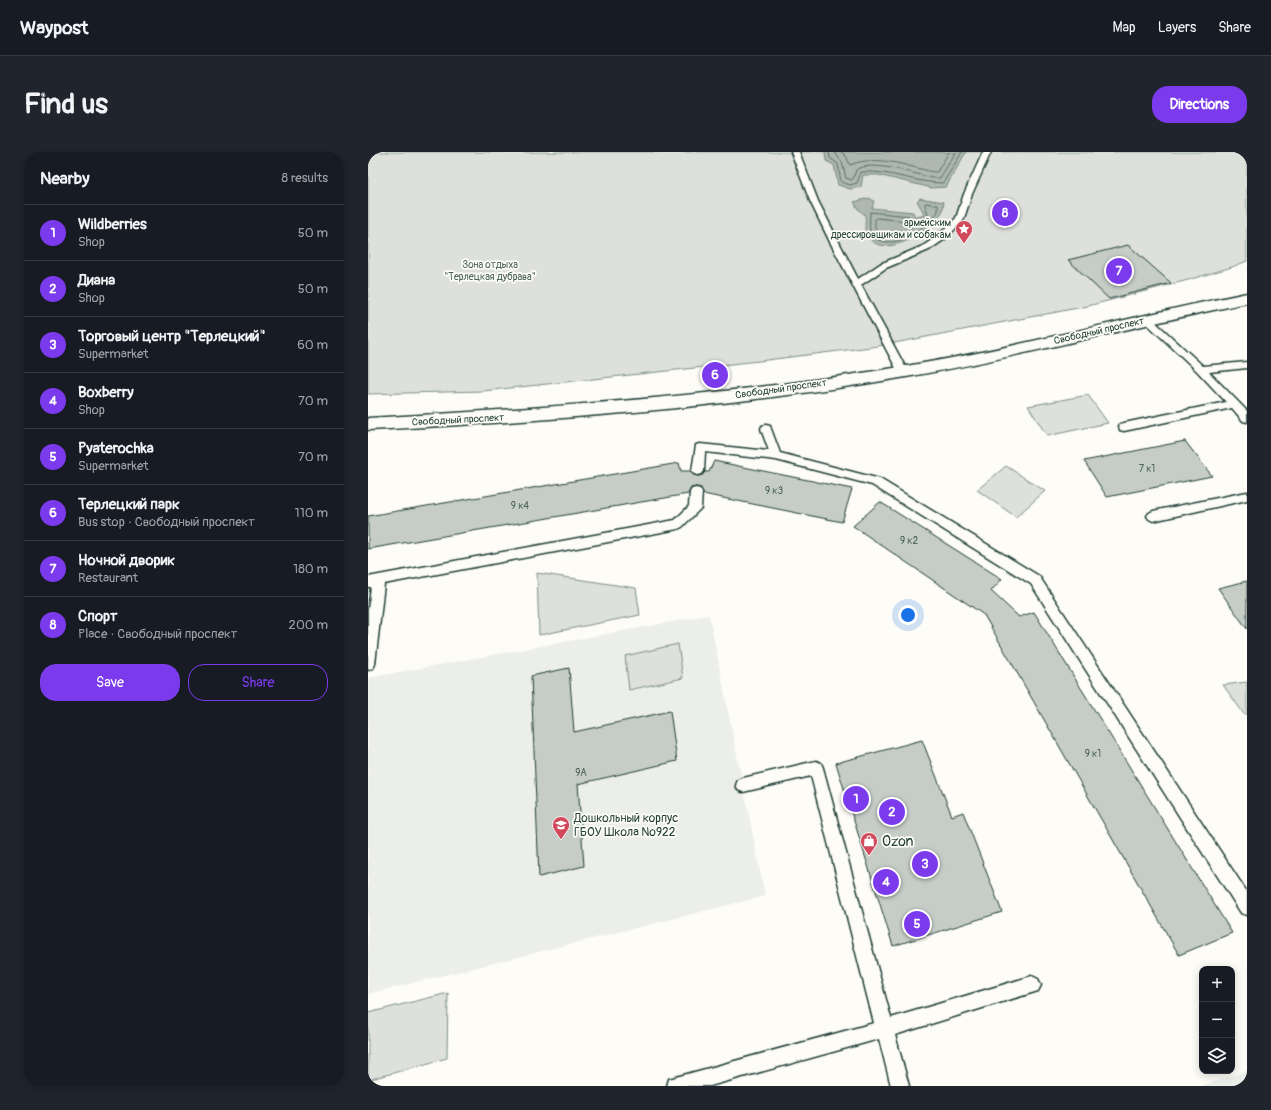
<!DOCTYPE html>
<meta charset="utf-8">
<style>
body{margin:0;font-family:Pangolin,sans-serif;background:#20242c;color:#f1f3f6}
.controls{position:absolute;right:12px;bottom:12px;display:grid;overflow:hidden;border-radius:8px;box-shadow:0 2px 10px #0003}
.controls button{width:36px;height:36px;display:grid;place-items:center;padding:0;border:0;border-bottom:1px solid #363941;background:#171b24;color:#f1f3f6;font:20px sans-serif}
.you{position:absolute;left:540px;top:463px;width:14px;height:14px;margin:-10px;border:3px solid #fff;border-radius:50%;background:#1a73e8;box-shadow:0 0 0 6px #1a73e833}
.badge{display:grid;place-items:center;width:26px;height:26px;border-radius:50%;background:#7c3aed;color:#fff;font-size:13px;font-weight:700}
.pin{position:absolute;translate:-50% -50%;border:2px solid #fff;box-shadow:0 1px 4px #0006}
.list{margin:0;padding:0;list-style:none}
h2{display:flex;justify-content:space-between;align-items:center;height:52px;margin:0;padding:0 16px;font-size:17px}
h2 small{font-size:13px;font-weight:400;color:#9ea1a6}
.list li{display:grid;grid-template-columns:26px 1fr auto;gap:12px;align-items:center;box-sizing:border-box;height:56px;padding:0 16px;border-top:1px solid #363941}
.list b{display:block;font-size:15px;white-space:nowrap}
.list p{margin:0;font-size:13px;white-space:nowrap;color:#9ea1a6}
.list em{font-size:13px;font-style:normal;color:#9ea1a6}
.actions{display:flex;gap:8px;padding:12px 16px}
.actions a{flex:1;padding:9px 0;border:1px solid #7c3aed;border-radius:16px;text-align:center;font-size:14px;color:#7c3aed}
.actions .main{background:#7c3aed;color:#fff}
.icon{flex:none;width:22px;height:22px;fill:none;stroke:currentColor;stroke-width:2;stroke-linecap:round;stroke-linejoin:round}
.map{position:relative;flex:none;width:879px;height:934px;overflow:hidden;border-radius:16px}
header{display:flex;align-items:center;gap:24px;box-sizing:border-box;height:56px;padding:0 20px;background:#171b24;border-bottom:1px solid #363941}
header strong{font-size:19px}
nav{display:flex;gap:22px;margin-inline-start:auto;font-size:14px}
.intro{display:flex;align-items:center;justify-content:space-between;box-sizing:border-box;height:96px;padding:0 24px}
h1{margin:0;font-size:28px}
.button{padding:10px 18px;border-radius:16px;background:#7c3aed;color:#fff;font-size:14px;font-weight:700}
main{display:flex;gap:24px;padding:0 24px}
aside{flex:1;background:#171b24;border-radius:16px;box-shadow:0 2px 10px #0003}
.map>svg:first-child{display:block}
.built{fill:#eceee9}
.green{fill:#dde0db;stroke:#7e8e88}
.water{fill:#aeb8b1;stroke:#75877f}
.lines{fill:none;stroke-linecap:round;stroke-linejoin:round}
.shore{stroke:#586e66;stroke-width:1}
.building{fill:#c6cdc7;stroke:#1f3d34}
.lane-casing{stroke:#1f3d34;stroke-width:3}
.secondary-casing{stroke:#1f3d34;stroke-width:3}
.lane{fill:#fdfcf7;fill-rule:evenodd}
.secondary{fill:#fdfcf7;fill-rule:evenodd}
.labels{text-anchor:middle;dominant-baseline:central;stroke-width:3.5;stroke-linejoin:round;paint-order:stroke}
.far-poi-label{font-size:10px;fill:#1f3d34;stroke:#fdfcf7;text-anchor:end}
.far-park-label{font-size:10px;fill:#455e55;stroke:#fdfcf7}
.far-street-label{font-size:10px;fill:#1f3d34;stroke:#fdfcf7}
.number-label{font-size:10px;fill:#496159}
.poi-label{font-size:12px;fill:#1f3d34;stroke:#fdfcf7;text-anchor:start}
.near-poi-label{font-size:14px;fill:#1f3d34;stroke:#fdfcf7;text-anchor:start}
</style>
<header>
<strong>Waypost</strong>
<nav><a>Map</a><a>Layers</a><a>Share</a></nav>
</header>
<div class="intro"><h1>Find us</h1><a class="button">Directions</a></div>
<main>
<aside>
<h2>Nearby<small>8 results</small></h2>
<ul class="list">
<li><span class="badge">1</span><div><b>Wildberries</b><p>Shop</p></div><em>50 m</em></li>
<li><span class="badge">2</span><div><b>Диана</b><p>Shop</p></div><em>50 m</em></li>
<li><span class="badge">3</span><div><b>Торговый центр &quot;Терлецкий&quot;</b><p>Supermarket</p></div><em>60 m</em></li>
<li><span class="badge">4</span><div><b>Boxberry</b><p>Shop</p></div><em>70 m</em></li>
<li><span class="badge">5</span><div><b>Pyaterochka</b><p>Supermarket</p></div><em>70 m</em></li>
<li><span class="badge">6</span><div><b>Терлецкий парк</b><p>Bus stop · Свободный проспект</p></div><em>110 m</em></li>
<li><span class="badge">7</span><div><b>Ночной дворик</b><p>Restaurant</p></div><em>180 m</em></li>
<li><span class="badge">8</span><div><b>Спорт</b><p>Place · Свободный проспект</p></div><em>200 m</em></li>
</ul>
<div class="actions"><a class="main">Save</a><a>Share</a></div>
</aside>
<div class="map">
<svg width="879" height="934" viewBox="0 0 879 934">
<rect width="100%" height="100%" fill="#fdfcf7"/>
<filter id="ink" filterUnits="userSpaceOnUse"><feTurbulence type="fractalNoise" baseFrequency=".025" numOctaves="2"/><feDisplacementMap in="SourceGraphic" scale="8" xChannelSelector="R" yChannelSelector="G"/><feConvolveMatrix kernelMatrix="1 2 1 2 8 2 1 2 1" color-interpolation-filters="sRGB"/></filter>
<g filter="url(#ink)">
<g class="built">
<path d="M341 463 397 744 0 842V526Z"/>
<path d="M879 919V934H833Z"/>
</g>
<g class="green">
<path d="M0 0H879V109L864 115 820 128 720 154 511 194 391 209 115 239 0 242Z"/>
<path d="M720 243 740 271 679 284 660 254Z"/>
<path d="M638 314 677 339 648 365 609 338Z"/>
<path d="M169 421 268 436 272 463 171 483Z"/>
<path d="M310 492 315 526 261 538 257 504Z"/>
<path d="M879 530V562H876L855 533Z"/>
<path d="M80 841 79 906 0 928V861Z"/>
</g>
<g class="water">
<path d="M457 0H598L578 35 564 36 510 23H495L493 35 482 37 470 33 466 13 458 9Z"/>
<path d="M501 46 506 49 504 56 545 60 547 65 554 64 556 61 549 49 552 46 576 50C575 54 575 59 573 62 561 81 512 111 498 81 496 77 498 68 497 63L490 57 486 50Z"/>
</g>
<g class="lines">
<g class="shore">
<path d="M461 0 462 6 470 12 473 30 482 33 489 31 493 20C521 18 547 31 575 31L594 0"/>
<path d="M466 0 474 10 478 26 483 28 485 27 488 18C502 7 547 22 564 26H572L588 0"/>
<path d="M473 0 478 4 482 13C509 2 538 14 565 20H569L581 0"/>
<path d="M558 51 570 53V60C556 75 533 97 510 88 506 87 503 83 502 79 501 74 502 66 502 60L541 64 546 69 554 68 560 62 557 53Z"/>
<path d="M509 66 538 69 544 75 530 83H515L507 77V68Z"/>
</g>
</g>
<g class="building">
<path d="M760 93 803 131 741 147 700 108Z"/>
<path d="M817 289 844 324 739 345 716 309Z"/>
<path d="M346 309 484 337 474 370 335 342 333 336 328 335 323 336 320 342 0 397V364L311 311 313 319H323L326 323 330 324 334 323 337 320H341Z"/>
<path d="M512 350 634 427 623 439 651 465 666 460 864 781 811 803 616 463 485 374Z"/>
<path d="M879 429V477L850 436Z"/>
<path d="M201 516 206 580 302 559 309 609 210 632 216 714 171 725 163 524Z"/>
<path d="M554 588 584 664 595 660 634 760 525 794 468 611Z"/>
</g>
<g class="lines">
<defs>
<g id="lane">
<path d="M423 0H431L450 49 490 127 512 112 555 94 571 83 588 66 596 42 615 0H623L604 42 595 69 577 87 561 98 518 116 493 133 540 220 539 222H531L530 220 462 90 442 49Z"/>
<path d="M780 165 783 166 835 214 879 210V216L841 220 879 259V270L875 269 864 256 756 279 752 278 751 275 752 272 756 271 858 250 829 219 777 170 775 168 777 166Z"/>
<path d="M398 273 402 274 403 277 412 301 512 327 671 424 879 740V763L873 761 663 432 504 333 408 308 337 300 336 319 334 322 330 323 326 322 324 319 328 293 332 292 401 299 393 277 394 274Z"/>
<path d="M328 336 332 337 334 340 333 356 314 375 310 377 16 432 7 512 5 516 0 518V458L3 435H0V425L307 368 321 354 322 340 324 337Z"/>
<path d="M879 340V348L785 369 781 367 779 364 781 361 785 359Z"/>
<path d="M448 609 453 611 455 616 523 866 664 824 670 827 673 833 670 839 527 883 541 934H523L511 887 342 934H299L301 927 308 925 506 871 443 624 375 640 370 638 368 633 370 628 375 626Z"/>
</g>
<path id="secondary" d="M879 141V151C765 174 653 205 538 225 360 256 180 269 0 278V266C180 256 360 244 538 214 653 195 765 164 879 141Z"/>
</defs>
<use href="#lane" class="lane-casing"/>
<use href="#secondary" class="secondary-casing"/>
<use href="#lane" class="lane"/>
<use href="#secondary" class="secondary"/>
</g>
</g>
<defs>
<symbol id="sight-pin" viewBox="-11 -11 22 30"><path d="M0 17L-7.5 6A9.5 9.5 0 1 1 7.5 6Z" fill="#d1495b" stroke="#fdfcf7"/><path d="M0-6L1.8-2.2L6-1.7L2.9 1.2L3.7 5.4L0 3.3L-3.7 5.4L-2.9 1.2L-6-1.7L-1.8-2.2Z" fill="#fff"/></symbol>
<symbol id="school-pin" viewBox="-11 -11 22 30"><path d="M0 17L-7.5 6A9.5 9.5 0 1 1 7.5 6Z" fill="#d1495b" stroke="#fdfcf7"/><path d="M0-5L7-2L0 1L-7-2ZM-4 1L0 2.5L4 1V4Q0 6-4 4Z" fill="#fff"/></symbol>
<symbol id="shop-pin" viewBox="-11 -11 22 30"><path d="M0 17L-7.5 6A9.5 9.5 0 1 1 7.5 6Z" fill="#d1495b" stroke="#fdfcf7"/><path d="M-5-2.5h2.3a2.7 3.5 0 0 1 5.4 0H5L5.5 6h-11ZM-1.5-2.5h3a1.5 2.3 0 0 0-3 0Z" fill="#fff"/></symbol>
</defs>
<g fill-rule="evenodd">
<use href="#sight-pin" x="586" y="67" width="20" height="27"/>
<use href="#school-pin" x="183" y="663" width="20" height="27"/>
<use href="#shop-pin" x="491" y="679" width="20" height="27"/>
</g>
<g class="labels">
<g class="far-poi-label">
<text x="583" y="71">армейским<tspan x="583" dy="12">дрессировщикам и собакам</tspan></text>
</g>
<g class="far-park-label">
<text x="122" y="113">Зона отдыха<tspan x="122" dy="12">"Терлецкая дубрава"</tspan></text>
</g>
<g class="far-street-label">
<text transform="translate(731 179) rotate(-13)">Свободный проспект</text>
<text transform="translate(413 237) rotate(-8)">Свободный проспект</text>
<text transform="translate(90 268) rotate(-3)">Свободный проспект</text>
</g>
<g class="number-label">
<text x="779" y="317">7 к1</text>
<text x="406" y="339">9 к3</text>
<text x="152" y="354">9 к4</text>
<text x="541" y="389">9 к2</text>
<text x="725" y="602">9 к1</text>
<text x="213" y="621">9А</text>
</g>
<g class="poi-label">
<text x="206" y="666">Дошкольный корпус<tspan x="206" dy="14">ГБОУ Школа №922</tspan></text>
</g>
<g class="near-poi-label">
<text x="514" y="689">Ozon</text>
</g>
</g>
</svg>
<div class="controls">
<button>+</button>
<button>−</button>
<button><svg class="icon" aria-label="layers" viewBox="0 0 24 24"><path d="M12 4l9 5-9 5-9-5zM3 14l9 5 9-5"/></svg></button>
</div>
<div class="you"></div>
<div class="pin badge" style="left:488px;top:647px">1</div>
<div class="pin badge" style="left:524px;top:660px">2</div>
<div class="pin badge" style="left:557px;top:712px">3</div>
<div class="pin badge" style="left:518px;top:730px">4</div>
<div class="pin badge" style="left:549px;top:772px">5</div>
<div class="pin badge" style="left:347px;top:223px">6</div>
<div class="pin badge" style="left:751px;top:119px">7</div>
<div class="pin badge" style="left:637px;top:61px">8</div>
</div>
</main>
